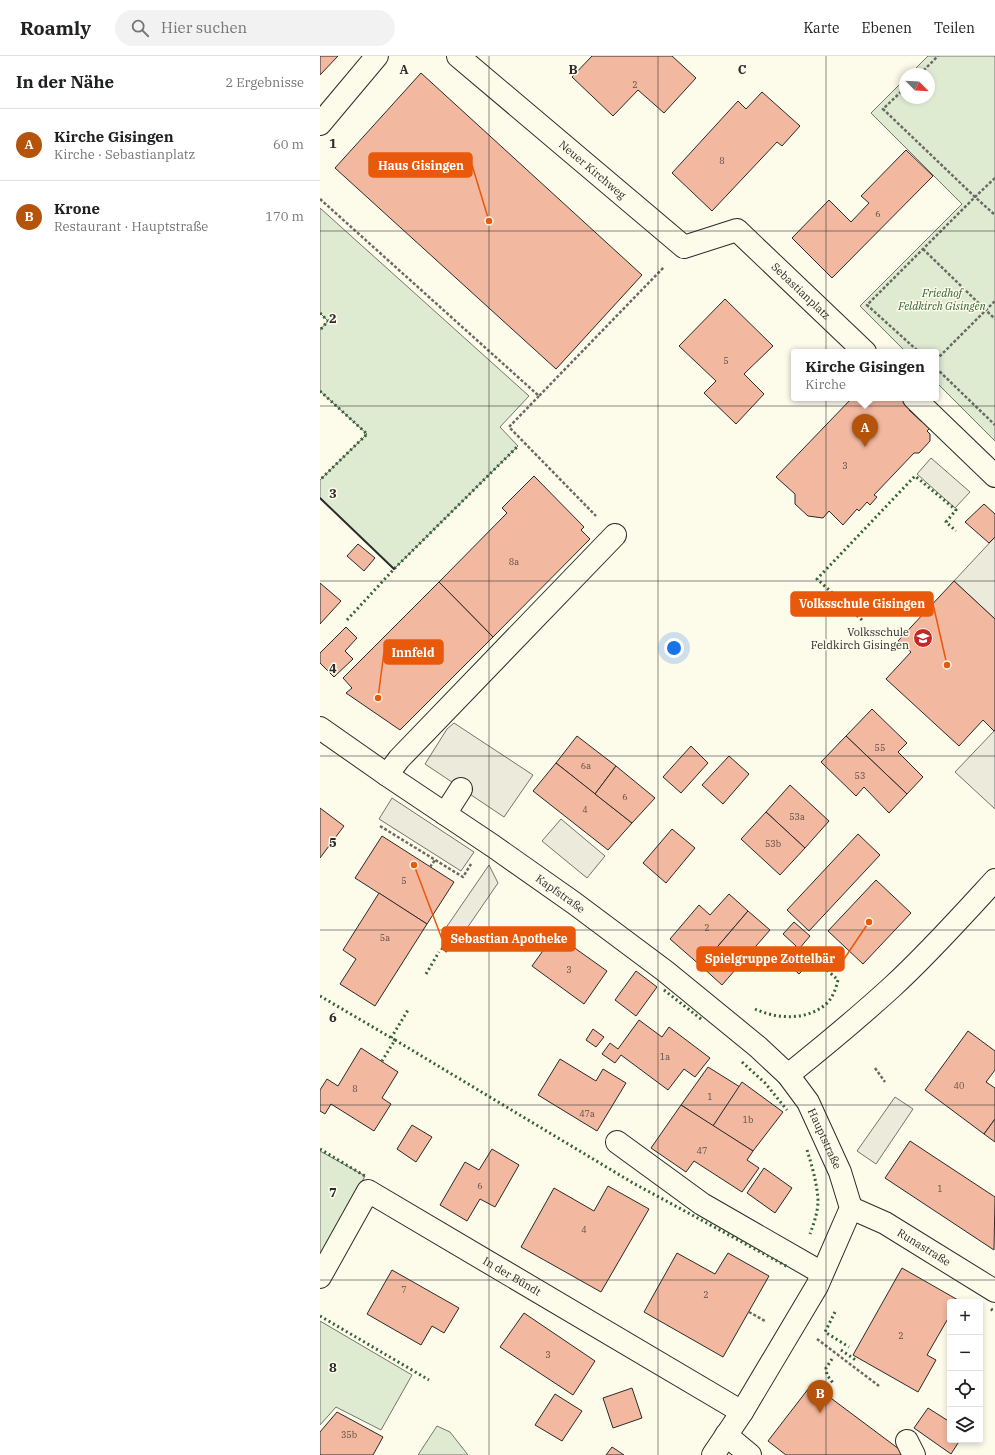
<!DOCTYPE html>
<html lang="de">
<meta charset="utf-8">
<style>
body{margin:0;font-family:"IBM Plex Serif",serif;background:#f2f2f2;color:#202124}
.controls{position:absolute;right:12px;bottom:12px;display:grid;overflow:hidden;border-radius:4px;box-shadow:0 2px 6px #0003}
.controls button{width:36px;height:36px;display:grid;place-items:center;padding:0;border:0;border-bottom:1px solid #e0e0e0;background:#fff;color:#202124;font:20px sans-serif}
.compass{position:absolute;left:579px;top:12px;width:36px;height:36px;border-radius:50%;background:#fff;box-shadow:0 2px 6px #0003;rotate:114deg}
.you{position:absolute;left:354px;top:592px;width:14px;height:14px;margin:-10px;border:3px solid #fff;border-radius:50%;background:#1a73e8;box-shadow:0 0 0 6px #1a73e833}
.badge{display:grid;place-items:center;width:26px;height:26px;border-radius:50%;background:#b45309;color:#fff;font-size:13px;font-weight:700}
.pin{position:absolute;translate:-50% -33px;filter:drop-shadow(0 1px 2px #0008)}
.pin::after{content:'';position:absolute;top:21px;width:14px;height:12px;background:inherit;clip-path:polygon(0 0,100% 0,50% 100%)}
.popup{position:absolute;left:471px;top:293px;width:148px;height:52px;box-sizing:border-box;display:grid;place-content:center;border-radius:4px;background:#fff;filter:drop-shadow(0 1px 3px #0005);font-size:13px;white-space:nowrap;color:#757577}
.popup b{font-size:15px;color:#202124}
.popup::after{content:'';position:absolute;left:50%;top:100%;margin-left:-8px;border:8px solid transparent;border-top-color:#fff}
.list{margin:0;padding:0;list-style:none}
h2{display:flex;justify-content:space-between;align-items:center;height:52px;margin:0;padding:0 16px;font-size:17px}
h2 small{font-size:13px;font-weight:400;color:#757577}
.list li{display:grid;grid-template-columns:26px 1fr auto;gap:12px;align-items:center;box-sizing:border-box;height:72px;padding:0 16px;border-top:1px solid #e0e0e0}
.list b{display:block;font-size:15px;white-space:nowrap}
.list p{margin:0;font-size:13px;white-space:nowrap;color:#757577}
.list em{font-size:13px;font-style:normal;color:#757577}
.icon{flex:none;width:22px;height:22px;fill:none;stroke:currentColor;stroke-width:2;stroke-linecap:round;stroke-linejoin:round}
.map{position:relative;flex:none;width:675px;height:1399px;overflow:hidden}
header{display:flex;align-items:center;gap:24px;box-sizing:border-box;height:56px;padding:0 20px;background:#fff;border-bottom:1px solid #e0e0e0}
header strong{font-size:19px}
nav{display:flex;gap:22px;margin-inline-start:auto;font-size:14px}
.search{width:280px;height:36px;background:#f2f2f2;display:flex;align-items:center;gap:10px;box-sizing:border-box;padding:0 14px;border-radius:22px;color:#757577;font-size:15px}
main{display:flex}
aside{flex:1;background:#fff}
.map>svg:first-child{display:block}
.green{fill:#deebd1;stroke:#74746e}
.parking{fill:#eceadb;stroke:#74746e}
.building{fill:#f2b8a0;stroke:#2b2b2b}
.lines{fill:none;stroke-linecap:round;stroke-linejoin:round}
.minor-casing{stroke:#2b2b2b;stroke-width:24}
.path{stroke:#6a6964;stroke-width:2.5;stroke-dasharray:3 2;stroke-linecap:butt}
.minor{stroke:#fdfbea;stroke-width:22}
.hedge{stroke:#34623c;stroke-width:3;stroke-dasharray:2 3;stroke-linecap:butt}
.wall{stroke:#2b2b2b;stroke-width:2}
.grid{fill:none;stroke:#2b2b2b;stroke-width:1;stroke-opacity:0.55}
.labels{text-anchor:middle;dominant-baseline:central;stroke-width:3;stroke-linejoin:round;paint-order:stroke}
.number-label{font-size:9px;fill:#5d4e48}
.street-label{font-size:11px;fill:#2b2b2b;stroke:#fdfbea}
.park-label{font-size:11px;font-style:italic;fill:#34623c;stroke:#fdfbea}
.poi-label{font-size:11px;fill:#2b2b2b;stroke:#fdfbea;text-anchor:end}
.grid-label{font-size:13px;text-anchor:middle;font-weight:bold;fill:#2b2b2b;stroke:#fdfbea;stroke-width:3;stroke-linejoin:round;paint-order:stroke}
.leader{fill:none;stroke:#e8590c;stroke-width:1.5}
.callout-dot{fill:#e8590c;stroke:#fdfbea;stroke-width:1.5}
.callout{fill:#e8590c;stroke:#e8590c;stroke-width:1.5}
.callout-label{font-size:12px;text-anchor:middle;font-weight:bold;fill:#fff}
</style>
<header>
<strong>Roamly</strong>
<div class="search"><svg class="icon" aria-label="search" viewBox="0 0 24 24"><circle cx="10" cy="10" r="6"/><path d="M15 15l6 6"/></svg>Hier suchen</div>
<nav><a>Karte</a><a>Ebenen</a><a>Teilen</a></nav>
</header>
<main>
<aside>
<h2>In der Nähe<small>2 Ergebnisse</small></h2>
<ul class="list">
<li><span class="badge">A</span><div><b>Kirche Gisingen</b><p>Kirche · Sebastianplatz</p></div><em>60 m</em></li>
<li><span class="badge">B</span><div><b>Krone</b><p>Restaurant · Hauptstraße</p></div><em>170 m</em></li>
</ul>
</aside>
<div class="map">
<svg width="675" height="1399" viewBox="0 0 675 1399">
<rect width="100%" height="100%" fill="#fdfbea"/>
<g class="green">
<path d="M608 0H675V385L616 326V296H586L540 250 642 148 551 57 585 23V42H609V18H590Z"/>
<path d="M0 152 209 340 180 371 198 390 74 513 0 442V424L47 378 0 335V274L8 265 0 257Z"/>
<path d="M0 1095 45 1120 0 1201Z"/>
<path d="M0 1265 92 1319 61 1374 16 1351 0 1369Z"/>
<path d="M117 1370 130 1376 148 1399H98Z"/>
</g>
<g class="parking">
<path d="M611 402 650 436 635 452 597 418Z"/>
<path d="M675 481V563L634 525Z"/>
<path d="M134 667 213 719 184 761 105 708 127 673Z"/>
<path d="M675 674V753L635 716Z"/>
<path d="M72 742 154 796 141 815 59 763Z"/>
<path d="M241 763 285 800 267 822 222 785Z"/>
<path d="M169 809 178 827 132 894 121 879Z"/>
<path d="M575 1041 593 1053 556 1108 537 1095Z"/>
</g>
<g class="building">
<path d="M0 0H18L0 19Z"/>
<path d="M272 0H352L376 22 344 57 318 34 293 60 252 21Z"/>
<path d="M101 17 322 219 236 313 15 112Z"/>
<path d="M442 36 480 70 462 90 457 86 392 155 352 117 418 45 426 53Z"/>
<path d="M586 94 613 120 512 222 472 182 509 144 531 166 549 147 541 140Z"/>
<path d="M405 243 453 290 424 318 444 338 416 368 384 337 396 325 359 290Z"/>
<path d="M532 342H584L593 350 589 354 602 366 603 365 610 372 607 375 610 378V385L599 397H594L554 439 557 441 550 449 547 446 539 455 537 453 523 469 509 455 503 462 488 460 475 448V438L456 421Z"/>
<path d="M214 420 264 471 261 474 270 483 173 581 119 526 187 457 182 452Z"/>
<path d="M664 448 675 458V481L669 487 645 466Z"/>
<path d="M38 488 55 502 44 515 27 500Z"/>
<path d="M634 525 675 563V674L674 675 663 664 639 690 566 623 591 596 578 585Z"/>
<path d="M119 526 173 581 80 674 26 637 32 632 23 622Z"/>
<path d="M0 527 21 545 0 568Z"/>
<path d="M26 571 37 582 25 595 33 603 14 621 0 607V597Z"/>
<path d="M552 653 587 687 578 696 603 721 587 738 526 680Z"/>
<path d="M257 680 296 710 275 738 236 707Z"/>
<path d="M526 680 587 738 569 757 544 731 536 740 501 706Z"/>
<path d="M371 690 388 707 361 737 343 721Z"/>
<path d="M409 700 429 718 403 748 382 729Z"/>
<path d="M236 707 312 767 288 794 213 735Z"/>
<path d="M296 710 335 742 312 767 275 738Z"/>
<path d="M470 729 509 765 485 792 446 756Z"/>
<path d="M0 752 24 770 0 802Z"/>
<path d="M446 756 485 792 460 819 421 783Z"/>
<path d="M352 773 375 792 346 827 323 807Z"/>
<path d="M538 778 560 799 489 875 467 854Z"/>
<path d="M62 780 134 826 107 868 35 822Z"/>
<path d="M556 824 591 857 543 908 508 875Z"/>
<path d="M59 837 107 868 55 950 20 928 36 903 23 894Z"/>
<path d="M409 838 428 855 381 910 350 883 379 849 390 859Z"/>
<path d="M428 855 450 874 402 929 381 910Z"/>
<path d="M474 866 490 880 479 893 492 905 479 918 464 904 476 890 463 878Z"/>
<path d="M235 878 287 915 264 948 212 910Z"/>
<path d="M316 915 337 931 316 960 295 944Z"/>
<path d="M319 964 342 981 349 971 390 1002 375 1021 364 1013 348 1034 301 999 295 1007 282 998 290 987 298 993Z"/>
<path d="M273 973 284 981 276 991 266 984Z"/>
<path d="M648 975 675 995V1014L666 1026 675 1032V1063L664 1078 605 1034Z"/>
<path d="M41 992 78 1016 62 1042 71 1048 54 1075 11 1048 5 1058 0 1055V1034L7 1023 18 1030Z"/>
<path d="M240 1003 276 1025 283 1013 306 1027 277 1075 218 1039Z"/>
<path d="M388 1011 420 1031 393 1070 361 1049Z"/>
<path d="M422 1026 463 1056 433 1095 393 1070Z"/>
<path d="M361 1049 433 1095 427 1104 439 1112 422 1136 374 1105 366 1116 331 1092Z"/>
<path d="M675 1063V1086L664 1078Z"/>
<path d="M92 1069 112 1081 96 1106 77 1093Z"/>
<path d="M590 1085 675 1141 674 1194 565 1122Z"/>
<path d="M172 1093 199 1109 175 1151 160 1143 147 1165 120 1149 145 1106 159 1114Z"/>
<path d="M444 1112 472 1132 455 1157 427 1137Z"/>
<path d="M288 1130 329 1153 281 1236 201 1191 234 1132 274 1155Z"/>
<path d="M357 1197 395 1218 408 1197 449 1220 403 1301 324 1256Z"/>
<path d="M582 1212 638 1244 637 1246H630V1259L607 1299 616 1304 598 1336 533 1299Z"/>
<path d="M72 1214 139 1252 124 1277 112 1270 101 1289 47 1258Z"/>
<path d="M204 1257 275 1305 253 1339 180 1291Z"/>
<path d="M492 1328 587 1399H466L448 1385Z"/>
<path d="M312 1332 322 1362 293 1372 283 1342Z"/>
<path d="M235 1338 262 1355 242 1385 215 1369Z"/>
<path d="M608 1352 630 1366V1384H640L631 1398 594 1372Z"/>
<path d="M17 1356 63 1381 53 1399H0V1376Z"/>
<path d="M292 1391 304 1399H286Z"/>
</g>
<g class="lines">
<defs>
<g id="minor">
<path id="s1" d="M138 0 364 191 417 174 545 296"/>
<path d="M0 68 57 0"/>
<path d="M594 342 675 420"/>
<path id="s2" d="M0 672 67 719 173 790 254 847 345 915 438 991 468 1019 488 1046 520 1116 531 1152 497 1230 422 1356 393 1399"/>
<path d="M67 719 79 703 295 479"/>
<path d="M125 758 141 733"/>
<path d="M468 1019C503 991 538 962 572 931 608 898 642 860 675 824"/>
<path d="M297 1086 382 1148 502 1217"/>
<path id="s3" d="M531 1152 565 1167 675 1235"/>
<path id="s4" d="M0 1221 48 1135 422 1356"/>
<path d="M406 1379 430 1399"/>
<path d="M587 1385 594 1399"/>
</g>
</defs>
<use href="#minor" class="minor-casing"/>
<g class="path">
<path d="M600 18 618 0"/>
<path d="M585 32 563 53 655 141 547 249 599 296"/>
<path d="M675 122 655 141 675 159"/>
<path d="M0 143 219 340 344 211"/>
<path d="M603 193 675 263"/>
<path d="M616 304 675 245"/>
<path d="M616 312 675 369"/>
<path d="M219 340 189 371 276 460"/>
<path d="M60 770 143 821 151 808"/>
<path d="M110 811 115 804"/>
<path d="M555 1012 565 1026"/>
<path d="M429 1256 445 1265"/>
<path d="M497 1283 559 1330"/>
</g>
<use href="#minor" class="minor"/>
<g class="hedge">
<path d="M0 257 8 265 0 274"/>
<path d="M0 335 47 378 0 424"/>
<path d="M27 564 74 513 198 390"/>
<path d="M542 564 497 523 595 420 636 454 626 466 636 475"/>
<path d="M121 892 128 896"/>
<path d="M106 918 119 896"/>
<path d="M344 934 381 963"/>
<path d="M0 940 75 984 62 1005"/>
<path d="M435 953C456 963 487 965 506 948 513 942 516 932 518 924L496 904"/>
<path d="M71 982 88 954"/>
<path d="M75 984 313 1127 468 1211"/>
<path d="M422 1006 445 1027 467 1054"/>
<path d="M0 1093 45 1120"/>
<path d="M487 1094C492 1110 497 1127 498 1144 498 1156 494 1167 490 1178"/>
<path d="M671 1253 675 1256"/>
<path d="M515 1256 505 1276 529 1291"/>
<path d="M0 1260 109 1324"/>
<path d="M521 1294 537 1305"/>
<path d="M512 1303 506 1312 507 1319 513 1327"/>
</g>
<path class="wall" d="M0 442 74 513"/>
</g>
<path class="grid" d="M169 0V1399M338 0V1399M506 0V1399M0 175H675M0 350H675M0 525H675M0 700H675M0 874H675M0 1049H675M0 1224H675"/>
<defs>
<symbol id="school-disc" viewBox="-11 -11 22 22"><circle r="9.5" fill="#c62828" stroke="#fdfbea"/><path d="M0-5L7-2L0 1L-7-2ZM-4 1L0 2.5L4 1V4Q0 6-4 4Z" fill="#fff"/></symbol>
</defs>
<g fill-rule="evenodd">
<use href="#school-disc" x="592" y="571" width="22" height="22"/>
</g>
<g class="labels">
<g class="number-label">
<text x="315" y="28">2</text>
<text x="402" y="104">8</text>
<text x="558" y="157">6</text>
<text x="406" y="304">5</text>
<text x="525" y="409">3</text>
<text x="194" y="505">8a</text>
<text x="560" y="691">55</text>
<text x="266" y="709">6a</text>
<text x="540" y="719">53</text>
<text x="305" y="740">6</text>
<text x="265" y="753">4</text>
<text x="477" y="760">53a</text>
<text x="453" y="787">53b</text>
<text x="84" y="824">5</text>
<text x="387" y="871">2</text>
<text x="65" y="881">5a</text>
<text x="249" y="913">3</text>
<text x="345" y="1000">1a</text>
<text x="639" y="1029">40</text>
<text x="35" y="1032">8</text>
<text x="390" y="1040">1</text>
<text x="267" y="1057">47a</text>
<text x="428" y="1063">1b</text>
<text x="382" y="1094">47</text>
<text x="160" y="1129">6</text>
<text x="620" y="1132">1</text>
<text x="264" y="1173">4</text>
<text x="84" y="1233">7</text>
<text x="386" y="1238">2</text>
<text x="581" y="1279">2</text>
<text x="228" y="1298">3</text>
<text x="29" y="1378">35b</text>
</g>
<g class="street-label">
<text stroke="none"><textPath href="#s1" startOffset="176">Neuer Kirchweg</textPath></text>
<text stroke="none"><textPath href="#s1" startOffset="440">Sebastianplatz</textPath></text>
<text stroke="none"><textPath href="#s2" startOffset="292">Kapfstraße</textPath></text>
<text stroke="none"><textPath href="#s2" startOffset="657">Hauptstraße</textPath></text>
<text stroke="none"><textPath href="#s3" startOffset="83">Runastraße</textPath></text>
<text stroke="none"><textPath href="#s4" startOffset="266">In der Bündt</textPath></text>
</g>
<g class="park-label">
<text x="622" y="237">Friedhof<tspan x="622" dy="13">Feldkirch Gisingen</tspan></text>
</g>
<g class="poi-label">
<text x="589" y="576">Volksschule<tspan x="589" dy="13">Feldkirch Gisingen</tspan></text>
</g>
</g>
<g class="grid-label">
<text x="84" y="18">A</text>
<text x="253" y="18">B</text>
<text x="422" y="18">C</text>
<text x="13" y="92">1</text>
<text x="13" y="267">2</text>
<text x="13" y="442">3</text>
<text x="13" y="617">4</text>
<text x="13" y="791">5</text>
<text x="13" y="966">6</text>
<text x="13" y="1141">7</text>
<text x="13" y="1316">8</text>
</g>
<path class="leader" d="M169 165L152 109M627 609L613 548M58 642L64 596M94 809L122 883M549 866L524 903"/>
<g class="callout-dot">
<circle cx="169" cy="165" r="4"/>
<circle cx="627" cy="609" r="4"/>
<circle cx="58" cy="642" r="4"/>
<circle cx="94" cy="809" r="4"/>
<circle cx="549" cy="866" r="4"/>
</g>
<g class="callout">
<rect x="49" y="97" width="103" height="24" rx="4"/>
<rect x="471" y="536" width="142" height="24" rx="4"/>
<rect x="64" y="584" width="59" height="24" rx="4"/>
<rect x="122" y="871" width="133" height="24" rx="4"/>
<rect x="377" y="891" width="147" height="24" rx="4"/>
</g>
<g class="callout-label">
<text x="101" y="114">Haus Gisingen</text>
<text x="542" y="552">Volksschule Gisingen</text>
<text x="93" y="601">Innfeld</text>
<text x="189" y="887">Sebastian Apotheke</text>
<text x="450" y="907">Spielgruppe Zottelbär</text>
</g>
</svg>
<div class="controls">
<button>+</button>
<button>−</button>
<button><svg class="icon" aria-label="locate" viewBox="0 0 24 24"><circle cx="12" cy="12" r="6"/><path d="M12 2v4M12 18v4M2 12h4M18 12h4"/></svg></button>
<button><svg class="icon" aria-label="layers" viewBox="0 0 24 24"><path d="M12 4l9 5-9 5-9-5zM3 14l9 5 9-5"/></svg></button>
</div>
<svg class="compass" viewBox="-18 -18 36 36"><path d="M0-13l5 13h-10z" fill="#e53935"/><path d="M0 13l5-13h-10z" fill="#757577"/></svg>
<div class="you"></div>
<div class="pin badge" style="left:545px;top:391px">A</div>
<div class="popup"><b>Kirche Gisingen</b>Kirche</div>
<div class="pin badge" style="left:500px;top:1357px">B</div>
</div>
</main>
